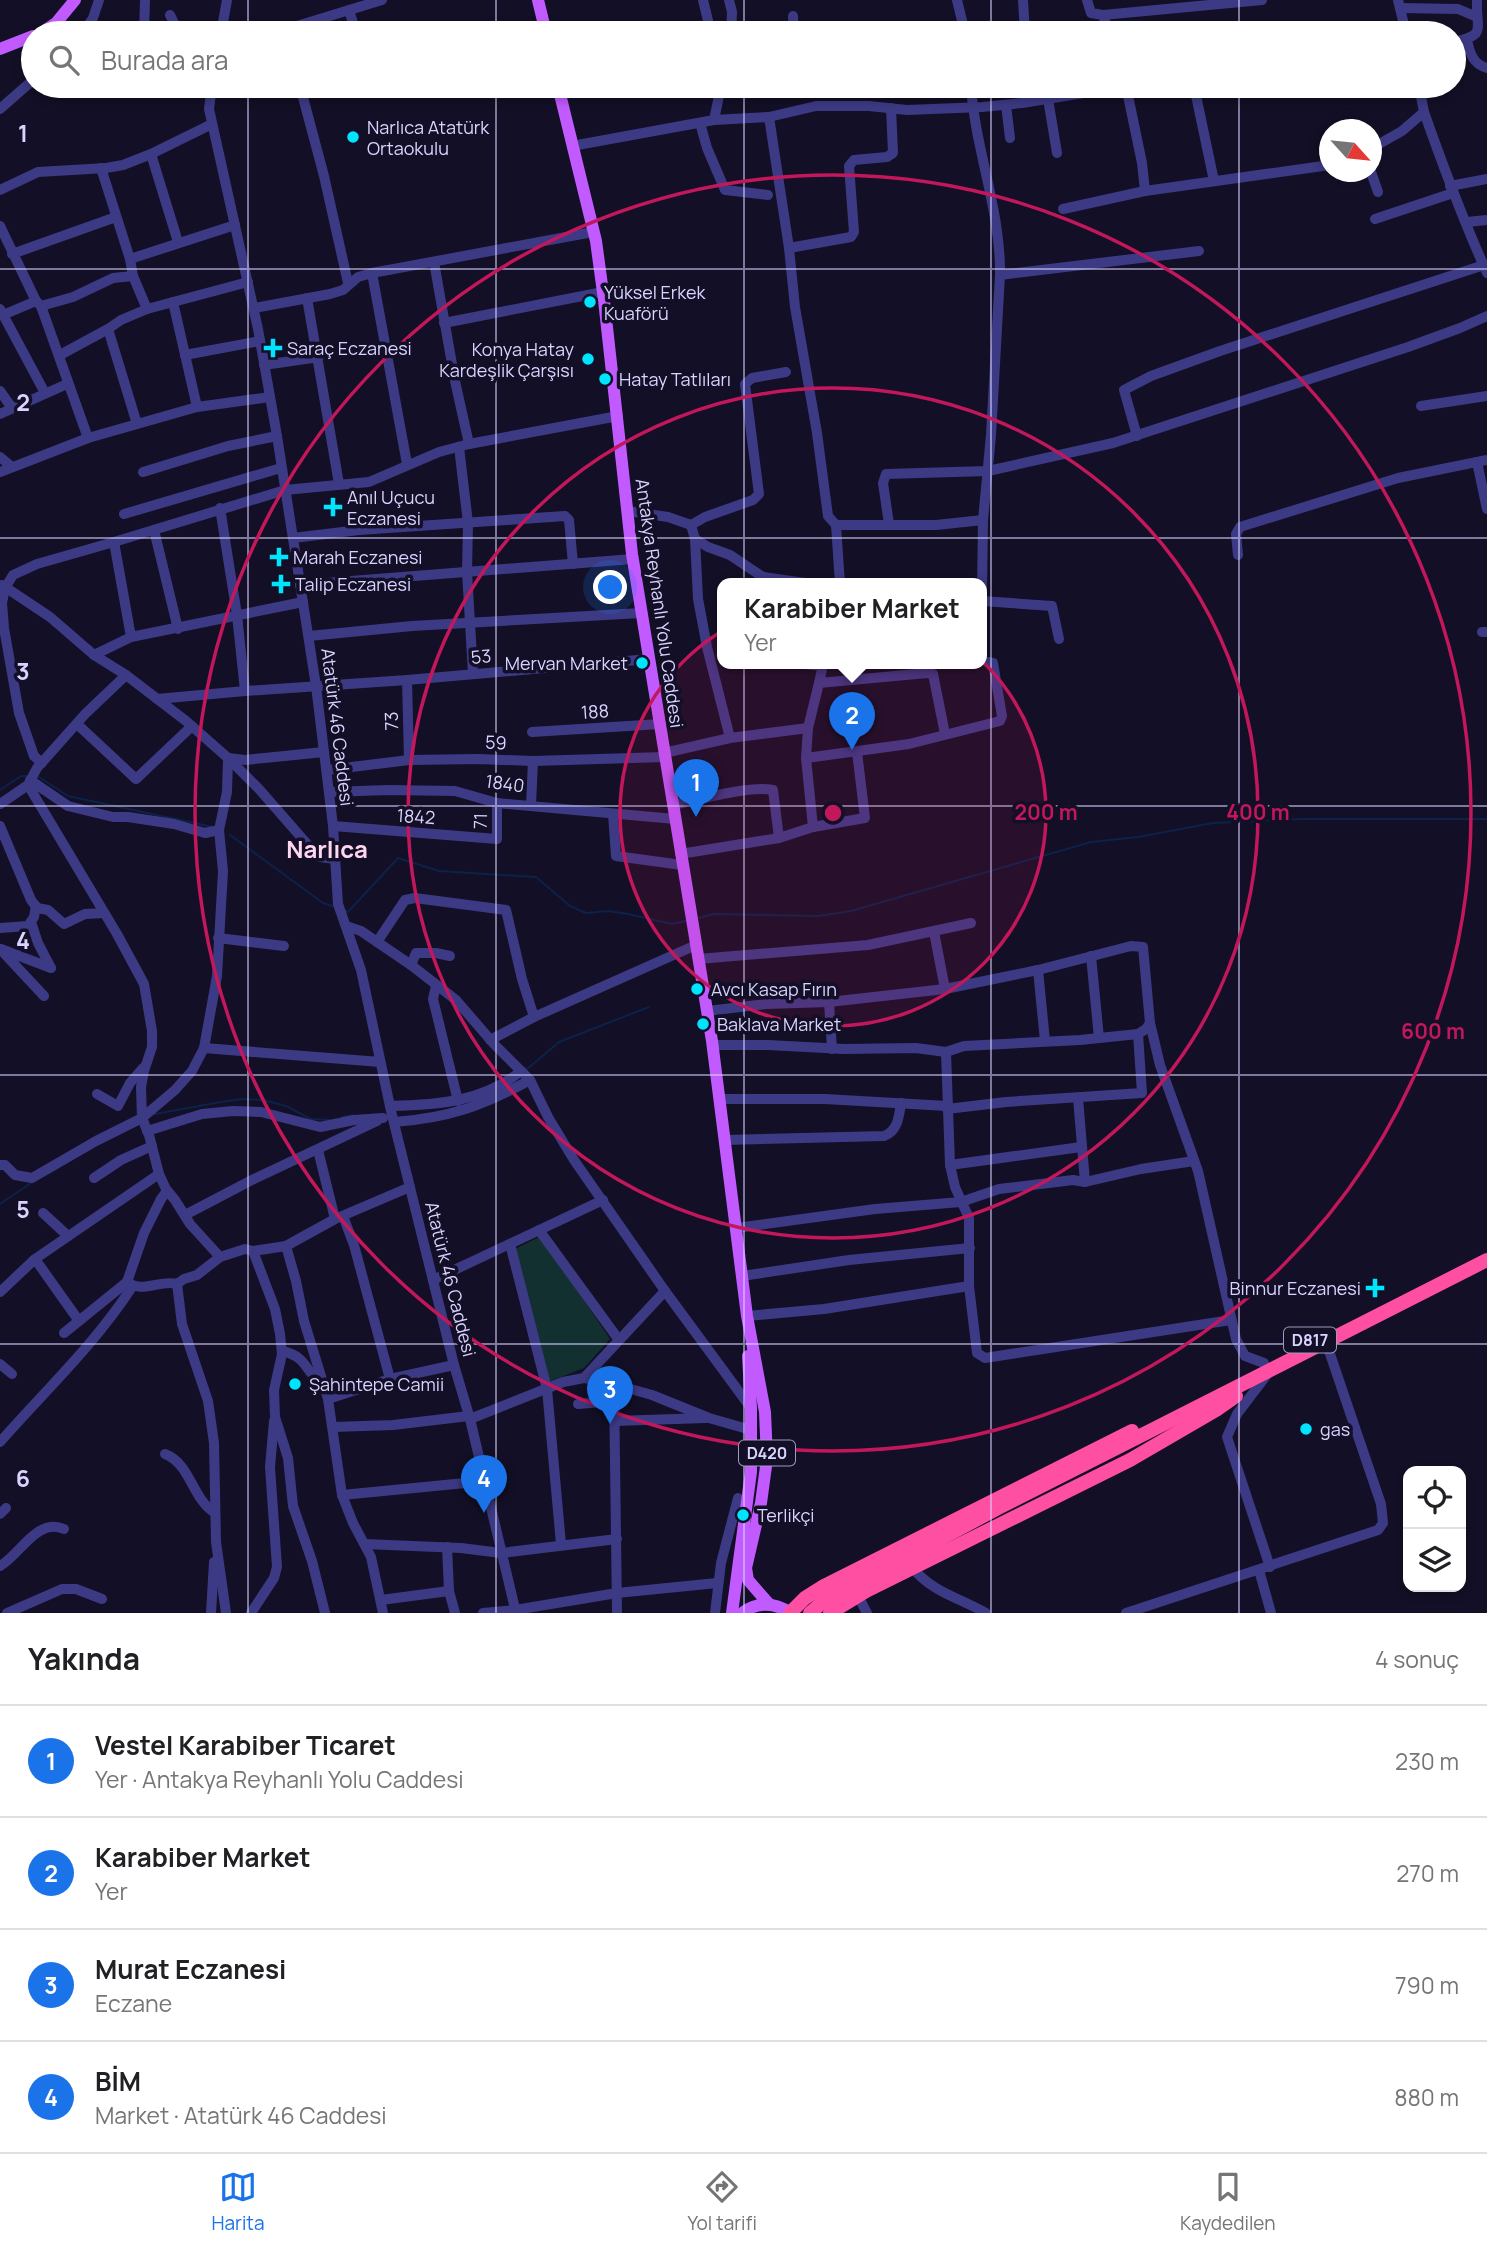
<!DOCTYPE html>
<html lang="tr">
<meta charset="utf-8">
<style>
body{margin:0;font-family:Manrope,sans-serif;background:#f2f2f2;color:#202124}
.controls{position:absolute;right:21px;bottom:21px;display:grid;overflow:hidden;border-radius:14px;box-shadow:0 4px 10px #0003}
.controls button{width:63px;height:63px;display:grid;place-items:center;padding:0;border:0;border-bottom:2px solid #e0e0e0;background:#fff;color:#202124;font:35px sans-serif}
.compass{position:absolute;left:1319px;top:119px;width:63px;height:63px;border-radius:50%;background:#fff;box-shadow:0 4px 10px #0003;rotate:117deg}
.you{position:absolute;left:611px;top:588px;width:24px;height:24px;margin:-18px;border:5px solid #fff;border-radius:50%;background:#1a73e8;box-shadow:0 0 0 10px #1a73e833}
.badge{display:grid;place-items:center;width:46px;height:46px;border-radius:50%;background:#1a73e8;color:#fff;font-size:23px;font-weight:700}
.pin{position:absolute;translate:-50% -58px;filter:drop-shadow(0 2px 4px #0008)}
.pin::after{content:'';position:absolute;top:37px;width:24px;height:21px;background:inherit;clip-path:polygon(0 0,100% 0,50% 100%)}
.popup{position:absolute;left:717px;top:578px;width:270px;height:91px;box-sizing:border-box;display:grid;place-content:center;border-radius:14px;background:#fff;filter:drop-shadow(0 2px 5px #0005);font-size:23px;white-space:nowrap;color:#757577}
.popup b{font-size:26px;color:#202124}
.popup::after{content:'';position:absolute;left:50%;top:100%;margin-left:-14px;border:14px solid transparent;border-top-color:#fff}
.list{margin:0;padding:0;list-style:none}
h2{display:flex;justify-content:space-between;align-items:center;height:91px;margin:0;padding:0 28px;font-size:30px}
h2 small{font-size:23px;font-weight:400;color:#757577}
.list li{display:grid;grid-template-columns:46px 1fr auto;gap:21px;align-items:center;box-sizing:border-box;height:112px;padding:0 28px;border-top:2px solid #e0e0e0}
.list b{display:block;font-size:26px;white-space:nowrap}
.list p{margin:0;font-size:23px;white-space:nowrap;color:#757577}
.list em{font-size:23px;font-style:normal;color:#757577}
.icon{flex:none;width:38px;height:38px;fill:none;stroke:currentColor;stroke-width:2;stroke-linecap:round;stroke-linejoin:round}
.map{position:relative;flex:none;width:1487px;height:1613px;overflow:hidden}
.search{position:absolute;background:#fff;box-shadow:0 4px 10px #0003;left:21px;right:21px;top:21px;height:77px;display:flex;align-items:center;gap:18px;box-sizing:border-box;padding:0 24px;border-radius:38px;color:#757577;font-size:26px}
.sheet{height:539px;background:#fff}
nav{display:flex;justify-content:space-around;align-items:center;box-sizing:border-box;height:98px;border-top:2px solid #e0e0e0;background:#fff;font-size:19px;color:#757577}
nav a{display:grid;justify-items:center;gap:4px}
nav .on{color:#1a73e8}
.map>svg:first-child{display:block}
.green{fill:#12302f}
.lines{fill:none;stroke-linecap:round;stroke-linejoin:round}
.stream{stroke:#0c2248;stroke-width:2}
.minor{stroke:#3d3a85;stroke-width:10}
.major{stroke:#c25bff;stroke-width:12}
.highway{stroke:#ff4fa3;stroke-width:14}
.highway-bridge{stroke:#ff4fa3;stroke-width:14}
.grid{fill:none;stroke:#d9d4ff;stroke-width:2;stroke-opacity:0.55}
.ring{fill:none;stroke:#c2185b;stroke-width:3.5}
.poi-dot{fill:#00e5ff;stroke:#130f26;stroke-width:2.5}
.labels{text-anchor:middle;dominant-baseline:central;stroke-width:7;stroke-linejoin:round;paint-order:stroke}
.shield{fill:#130f26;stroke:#9e99be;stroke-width:2}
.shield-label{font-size:16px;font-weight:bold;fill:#d9d4ff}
.poi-label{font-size:18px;fill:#d9d4ff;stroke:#130f26;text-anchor:start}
.street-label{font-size:18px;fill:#d9d4ff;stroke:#130f26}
.district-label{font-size:24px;font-weight:bold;fill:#ffd6f0;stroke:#130f26}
.grid-label{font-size:23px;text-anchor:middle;font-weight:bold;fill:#d9d4ff;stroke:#130f26;stroke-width:7;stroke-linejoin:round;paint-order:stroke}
.centre{fill:#c2185b;stroke:#130f26;stroke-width:3.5}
.ring-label{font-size:21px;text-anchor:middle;font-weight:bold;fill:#c2185b;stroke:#130f26;stroke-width:7;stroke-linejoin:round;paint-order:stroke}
</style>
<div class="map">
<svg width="1487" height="1613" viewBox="0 0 1487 1613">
<rect width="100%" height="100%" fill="#130f26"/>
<path class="green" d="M541 1236 610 1339 584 1368 548 1382 515 1249Z"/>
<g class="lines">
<g class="stream">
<path d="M39 777 68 796 213 827"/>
<path d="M0 790 21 776H26"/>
<path d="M230 835 323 903 335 907"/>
<path d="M344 910 348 912 398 858 439 871 536 877 570 906 586 913 608 911 628 914 672 924 685 921"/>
<path d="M699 918 713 914 818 916 851 911 1091 842 1138 837 1213 823 1303 819H1487"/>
<path d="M526 1070 559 1042 649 1007"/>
<path d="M155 1114 221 1102 242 1099 263 1100 286 1106 311 1119 330 1120"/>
<path d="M342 1117 353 1115"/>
<path d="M0 1204 31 1183"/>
</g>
<g class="minor">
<path d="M703 0 711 33"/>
<path d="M729 0 732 12 731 33"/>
<path d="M957 0 965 33"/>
<path d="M1023 0 1025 33"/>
<path d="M1087 0 1091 13 1103 15"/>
<path d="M1398 0 1406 33"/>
<path d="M1400 8 1458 9 1477 17"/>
<path d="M349 10 356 33"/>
<path d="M170 15 179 33"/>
<path d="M793 16 794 33"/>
<path d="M83 33 93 18 99 0"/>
<path d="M144 33 145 0"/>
<path d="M221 33 227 0"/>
<path d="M274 33 382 0"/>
<path d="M1109 33 1103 15 1262 0"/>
<path d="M1467 40C1470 54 1473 64 1487 68"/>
<path d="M1454 42C1487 34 1476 32 1477 0"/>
<path d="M146 86V90L202 86"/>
<path d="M212 86 209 109 258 329 277 436 316 686 333 826 338 904 361 970 391 1111 454 1365 470 1419 516 1613"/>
<path d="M300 86 324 176 348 283"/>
<path d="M721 86 714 120 769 117 816 106H869L907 110 982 107 1022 103 1127 86"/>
<path d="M971 86C975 149 1001 211 1000 275L1199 251"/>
<path d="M1126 86 1142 163 1145 191"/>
<path d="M1194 86 1214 181"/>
<path d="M1048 99 1057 153"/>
<path d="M1006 105 1010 138"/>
<path d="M0 109 33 80"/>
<path d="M1424 112C1443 166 1463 220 1487 273"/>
<path d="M769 117 789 248 795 307 817 433 828 516 836 525H936L983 520 982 592"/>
<path d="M700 123 707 148 725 190 768 195"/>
<path d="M572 146 714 120"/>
<path d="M1372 148 1402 131 1424 112 1419 86"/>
<path d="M151 154 178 242"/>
<path d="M101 168 130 259 133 276 147 309"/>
<path d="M1371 172 1378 192"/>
<path d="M1450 186 1487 179"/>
<path d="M0 190 38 172 106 168 123 165 151 154 212 124"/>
<path d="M1063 209 1145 191 1330 165"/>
<path d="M1375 219 1453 193"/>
<path d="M1467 222 1487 220"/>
<path d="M0 226 36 301 41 306 88 438"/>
<path d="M789 248 851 237 854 232 849 166 854 160 887 157 893 153 891 108"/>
<path d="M12 254 116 217"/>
<path d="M130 259 235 225"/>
<path d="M434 262 455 381 469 444"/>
<path d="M372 273 407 464"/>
<path d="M307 298 339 484"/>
<path d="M173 302 197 407"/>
<path d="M41 306 73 297 113 278 133 276"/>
<path d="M254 308 330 294 343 290 358 277 372 273 593 232"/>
<path d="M0 309 45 393"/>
<path d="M3 315 36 301"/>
<path d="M444 323 603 292"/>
<path d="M108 329 137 424"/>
<path d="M60 355 108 329 121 320 147 309 248 282"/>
<path d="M185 355 260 341"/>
<path d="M264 365 319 357"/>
<path d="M0 391 12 408"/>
<path d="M1421 406 1487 396"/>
<path d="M0 414 67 384"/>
<path d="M1137 436 1124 390 1151 376 1220 351 1484 265"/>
<path d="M459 447 468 523 467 572 473 674"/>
<path d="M0 457 12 467"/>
<path d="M1477 462 1487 509"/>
<path d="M0 472 88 438 197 407 270 397"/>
<path d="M143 472 228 446 277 436"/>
<path d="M220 508 237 615 245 691"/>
<path d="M627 511 668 517 691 525 695 539 708 547 730 555 763 577 765 584"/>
<path d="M124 514 281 468"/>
<path d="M983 520 991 435 1000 275"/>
<path d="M889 524 883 483 886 474 988 471 1113 443 1408 347 1460 328 1487 316"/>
<path d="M691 525 705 517 753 500 759 494 745 384 752 378 786 372"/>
<path d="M836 525 840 584"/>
<path d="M154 530 178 629"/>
<path d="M293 538 359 530 565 516 569 520 573 564"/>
<path d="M695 539 698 599 707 647 730 738"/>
<path d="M114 542 131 637"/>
<path d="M1238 555 1236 534 1240 527 1398 478 1487 460"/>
<path d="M763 577 812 584"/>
<path d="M2 585 50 617 94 655 126 675 186 721 228 758 259 789 314 852 320 857 335 859"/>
<path d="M300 585 633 559"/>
<path d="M982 601 1052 606 1059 639"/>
<path d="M1482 632H1487"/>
<path d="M309 636 412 626 641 613"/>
<path d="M94 655 131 637 303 602"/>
<path d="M805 664 823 666"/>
<path d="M407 680 409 760"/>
<path d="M819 683 823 664"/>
<path d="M157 699 245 691 407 680 649 659"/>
<path d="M77 724 136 779 192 726"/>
<path d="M532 732 660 724"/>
<path d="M945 734 933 674 927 673 819 683 808 728 806 758 909 744 1000 721 1002 716 993 663 987 662"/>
<path d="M324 752 245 760 228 758 227 792 219 830 223 871 217 976 204 1048 380 1062"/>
<path d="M664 753 730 738 808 728"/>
<path d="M806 758 813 827"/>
<path d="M42 763 34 756 19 713 4 628 2 603 5 588 13 575 37 564 114 542 285 490 369 482 439 452 469 444 618 416"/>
<path d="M327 770 409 760 478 759 533 761 665 757"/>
<path d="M30 780 68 806 113 817H128L174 824 205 833 219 830"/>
<path d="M28 785 117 934 144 984 152 1031V1047L144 1071 141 1087 142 1118 149 1135 159 1174 166 1189 175 1200 190 1224 220 1257"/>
<path d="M330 792 388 790 455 791 497 803 675 819"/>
<path d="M0 804 28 785 37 768 86 713 126 675"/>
<path d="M531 805 533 761"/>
<path d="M673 805C698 800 750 785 773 790L779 838"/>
<path d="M613 814 616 856 682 865"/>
<path d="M0 826 31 900 37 908 48 910 64 924 85 914 104 913"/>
<path d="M333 826 497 839V803"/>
<path d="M680 854 779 838 813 827 865 818 857 752"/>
<path d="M31 922 38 943 51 968"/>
<path d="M346 926 361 931 411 965 456 1000 494 1044 530 1080 548 1117 574 1160 665 1291 751 1408"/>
<path d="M0 928 28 926 34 917 36 906"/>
<path d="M934 932 945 989"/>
<path d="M218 938 284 946"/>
<path d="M377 942 405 900 415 898 506 910 522 979 534 1017"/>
<path d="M0 949 44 996"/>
<path d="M1 949 51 968"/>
<path d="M1091 956 1099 1038"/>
<path d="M698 959 868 945 971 923"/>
<path d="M411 965 416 953H436L450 956"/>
<path d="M1038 970 1045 1041"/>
<path d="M436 986 433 999 458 1101"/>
<path d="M829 1002 832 1049"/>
<path d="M707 1011 766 1004 829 1002 945 989 1038 970 1131 946 1143 947 1150 1023 1146 1029 1138 1034 1080 1040 964 1046 946 1052 916 1048 844 1049 768 1045H712"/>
<path d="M1150 1023 1160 1065 1198 1171 1236 1339 1245 1356 1264 1363"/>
<path d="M490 1040 534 1017 696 945"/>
<path d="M97 1094 118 1106 130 1083 143 1068"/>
<path d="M719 1099H825L947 1106"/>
<path d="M390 1106C437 1105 483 1102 521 1071"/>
<path d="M947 1109 1006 1102 1142 1093 1138 1034"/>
<path d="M394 1122C449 1118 482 1106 530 1080"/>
<path d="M147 1131 202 1114 233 1111 261 1112 320 1127 354 1120 383 1118"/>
<path d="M725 1140 884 1136C898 1131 899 1116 901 1103"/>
<path d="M318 1150 335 1219"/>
<path d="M0 1165H5L15 1175 32 1178 96 1141 142 1118 175 1090 192 1071 204 1048"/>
<path d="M950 1165 1081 1147"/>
<path d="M94 1178 121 1160 152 1146"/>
<path d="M1085 1182 1141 1169 1194 1161"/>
<path d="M43 1213 68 1236"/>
<path d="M185 1215 254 1179 377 1121"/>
<path d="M343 1216 354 1245 390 1379"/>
<path d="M736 1228 875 1209 961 1202 999 1189 1073 1180 1085 1182 1078 1098"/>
<path d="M539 1230 619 1340"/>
<path d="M510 1244 547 1389 561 1544"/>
<path d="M286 1246 296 1281 304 1321 328 1399 342 1495 353 1523 371 1557 383 1613"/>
<path d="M253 1251 275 1309 280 1334 282 1354 274 1390 275 1417 288 1458 293 1506 312 1561 325 1613"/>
<path d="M35 1259 79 1321"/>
<path d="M742 1276 849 1260 970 1248"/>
<path d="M433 1280 603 1200"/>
<path d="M127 1282C143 1294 160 1279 177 1284L184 1279 197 1275 220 1257 245 1249 253 1251 286 1246 335 1219 410 1187"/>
<path d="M177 1284 182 1324 208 1401 214 1443 216 1542 226 1613"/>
<path d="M969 1286 977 1353 985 1358 1231 1320"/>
<path d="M0 1292 35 1259 159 1174"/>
<path d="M747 1316 824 1309 969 1286V1218L955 1187 950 1165 946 1052"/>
<path d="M64 1333 127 1282 144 1233 161 1199 167 1191"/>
<path d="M282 1351C310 1357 304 1374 325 1386"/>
<path d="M0 1364 12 1374"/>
<path d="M1269 1372 1237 1414 1227 1437 1270 1567"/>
<path d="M584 1378 665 1291"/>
<path d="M614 1384 617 1613"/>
<path d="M328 1399 390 1379 454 1365"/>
<path d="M578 1404 615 1401"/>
<path d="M470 1419 563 1382 584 1378 602 1381 652 1395 709 1418 751 1430"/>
<path d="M615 1421 706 1418"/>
<path d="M333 1427 393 1425 469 1416"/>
<path d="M0 1442C45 1391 95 1344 132 1287"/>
<path d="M165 1454C191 1464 192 1499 215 1513"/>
<path d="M342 1495 486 1481"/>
<path d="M0 1514 6 1508"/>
<path d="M365 1544 461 1548 501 1553 617 1539"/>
<path d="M447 1547 449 1591 455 1613"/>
<path d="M0 1566C20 1555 37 1517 64 1529"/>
<path d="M913 1568C930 1591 962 1599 986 1613"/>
<path d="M1259 1570 1271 1613"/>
<path d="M858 1596 867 1613"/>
<path d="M381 1600 449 1591"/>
<path d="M7 1613 62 1589H76L102 1599"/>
<path d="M211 1613 214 1562"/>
<path d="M251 1613 274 1578 277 1567 270 1467 274 1421"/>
<path d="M483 1613 515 1610 617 1593 717 1583"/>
<path d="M715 1613 721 1563 738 1498"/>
<path d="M1126 1613 1378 1530 1383 1523 1381 1504 1326 1342"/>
</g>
<g class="major">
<path d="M538 0 546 33"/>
<path d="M41 33 56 23 75 0"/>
<path d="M0 49 33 36"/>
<path d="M558 86 596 241 604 300 632 554 712 1041 747 1316 765 1412 767 1459 761 1503 746 1568 748 1580 769 1604"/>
<path d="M732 1613 751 1472V1408L748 1356"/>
<path d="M742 1613C758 1601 775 1603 791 1613"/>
</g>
<g class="highway">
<path d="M810 1613 823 1602 998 1508 1487 1260"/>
<path d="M830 1613 866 1591 1130 1460 1216 1410 1236 1396"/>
</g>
<path class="highway-bridge" d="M790 1613 805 1598 824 1586 1132 1431"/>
</g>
<path class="grid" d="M248 0V33M496 0V33M744 0V33M991 0V33M1239 0V33M248 86V1613M496 86V1613M744 86V1613M991 86V1613M1239 86V1613M0 269H1487M0 538H1487M0 806H1487M0 1075H1487M0 1344H1487"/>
<circle cx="833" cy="813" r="213" fill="#c2185b" fill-opacity=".12"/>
<g class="ring">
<circle cx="833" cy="813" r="213"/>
<circle cx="833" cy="813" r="425"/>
<circle cx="833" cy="813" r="638"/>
</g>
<g class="poi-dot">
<circle cx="353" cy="137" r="7"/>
<circle cx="590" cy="302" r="7"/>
<path d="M269.5 337.5h7v7h7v7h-7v7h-7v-7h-7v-7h7z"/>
<circle cx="588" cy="359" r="7"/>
<circle cx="605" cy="379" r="7"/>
<path d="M329.5 496.5h7v7h7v7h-7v7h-7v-7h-7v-7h7z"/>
<path d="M275.5 546.5h7v7h7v7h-7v7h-7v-7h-7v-7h7z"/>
<path d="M277.5 573.5h7v7h7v7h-7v7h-7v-7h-7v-7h7z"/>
<circle cx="642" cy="663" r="7"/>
<circle cx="697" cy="989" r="7"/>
<circle cx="703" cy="1024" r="7"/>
<path d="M1371.5 1277.5h7v7h7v7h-7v7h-7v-7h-7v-7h7z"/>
<circle cx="295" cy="1384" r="7"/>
<circle cx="1306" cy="1429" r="7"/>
<circle cx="743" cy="1515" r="7"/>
</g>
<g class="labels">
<g class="shield">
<rect x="1284" y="1327.5" width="52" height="25" rx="5"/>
<rect x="739" y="1440.5" width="56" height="25" rx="5"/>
</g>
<g class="shield-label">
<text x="1310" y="1340">D817</text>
<text x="767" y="1453">D420</text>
</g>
<g class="poi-label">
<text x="367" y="127">Narlıca Atatürk<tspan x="367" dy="21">Ortaokulu</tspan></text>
<text x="604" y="292">Yüksel Erkek<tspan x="604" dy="21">Kuaförü</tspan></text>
<text x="287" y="348">Saraç Eczanesi</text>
<text x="574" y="349" text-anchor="end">Konya Hatay<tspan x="574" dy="21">Kardeşlik Çarşısı</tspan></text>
<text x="619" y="379">Hatay Tatlıları</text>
<text x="347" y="497">Anıl Uçucu<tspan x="347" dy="21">Eczanesi</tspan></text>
<text x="293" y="557">Marah Eczanesi</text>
<text x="295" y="584">Talip Eczanesi</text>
<text x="628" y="663" text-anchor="end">Mervan Market</text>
<text x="711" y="989">Avcı Kasap Fırın</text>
<text x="717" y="1024">Baklava Market</text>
<text x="1361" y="1288" text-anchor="end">Binnur Eczanesi</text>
<text x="309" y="1384">Şahintepe Camii</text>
<text x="1320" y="1429">gas</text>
<text x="757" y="1515">Terlikçi</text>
</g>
<g class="street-label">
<text transform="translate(660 603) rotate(82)">Antakya Reyhanlı Yolu Caddesi</text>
<text transform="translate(481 656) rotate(-6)">53</text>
<text transform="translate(595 711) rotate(-4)">188</text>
<text transform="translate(391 721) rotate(-92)">73</text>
<text transform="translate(338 727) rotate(83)">Atatürk 46 Caddesi</text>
<text transform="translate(496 742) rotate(2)">59</text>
<text transform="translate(505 783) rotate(8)">1840</text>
<text transform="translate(416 816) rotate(4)">1842</text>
<text transform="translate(480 821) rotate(-89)">71</text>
<text transform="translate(451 1279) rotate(76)">Atatürk 46 Caddesi</text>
</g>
<g class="district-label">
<text x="327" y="848">Narlıca</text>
</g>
</g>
<g class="grid-label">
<text x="23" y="142">1</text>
<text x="23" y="411">2</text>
<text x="23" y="680">3</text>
<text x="23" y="949">4</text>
<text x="23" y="1218">5</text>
<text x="23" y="1487">6</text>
</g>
<circle cx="833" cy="813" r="10" class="centre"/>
<g class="ring-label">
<text x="1046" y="820">200 m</text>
<text x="1258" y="820">400 m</text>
<text x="1433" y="1039">600 m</text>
</g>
</svg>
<div class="controls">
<button><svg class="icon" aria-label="locate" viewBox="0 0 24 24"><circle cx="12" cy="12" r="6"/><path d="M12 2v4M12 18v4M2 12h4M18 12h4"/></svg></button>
<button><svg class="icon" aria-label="layers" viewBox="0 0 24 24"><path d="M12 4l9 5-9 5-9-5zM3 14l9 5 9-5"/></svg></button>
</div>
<svg class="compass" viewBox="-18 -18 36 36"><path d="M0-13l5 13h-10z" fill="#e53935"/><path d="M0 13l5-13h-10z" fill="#757577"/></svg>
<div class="you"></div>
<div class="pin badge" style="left:696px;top:817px">1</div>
<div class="pin badge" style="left:852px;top:750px">2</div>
<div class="popup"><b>Karabiber Market</b>Yer</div>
<div class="pin badge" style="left:610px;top:1424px">3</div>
<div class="pin badge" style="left:484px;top:1513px">4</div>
<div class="search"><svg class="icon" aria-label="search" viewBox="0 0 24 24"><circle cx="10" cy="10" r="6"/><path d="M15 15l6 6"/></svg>Burada ara</div>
</div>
<section class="sheet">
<h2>Yakında<small>4 sonuç</small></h2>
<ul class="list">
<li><span class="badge">1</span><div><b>Vestel Karabiber Ticaret</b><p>Yer · Antakya Reyhanlı Yolu Caddesi</p></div><em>230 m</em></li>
<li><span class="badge">2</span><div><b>Karabiber Market</b><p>Yer</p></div><em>270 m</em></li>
<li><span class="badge">3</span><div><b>Murat Eczanesi</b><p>Eczane</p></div><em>790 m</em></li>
<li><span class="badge">4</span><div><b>BİM</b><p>Market · Atatürk 46 Caddesi</p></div><em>880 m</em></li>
</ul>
</section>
<nav>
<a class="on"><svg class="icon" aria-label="map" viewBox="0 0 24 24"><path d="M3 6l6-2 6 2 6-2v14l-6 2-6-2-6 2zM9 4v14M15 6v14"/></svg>Harita</a>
<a><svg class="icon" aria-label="directions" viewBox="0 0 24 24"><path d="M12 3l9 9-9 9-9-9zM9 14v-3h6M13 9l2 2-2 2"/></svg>Yol tarifi</a>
<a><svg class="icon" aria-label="saved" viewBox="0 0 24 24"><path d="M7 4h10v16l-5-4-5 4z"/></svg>Kaydedilen</a>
</nav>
